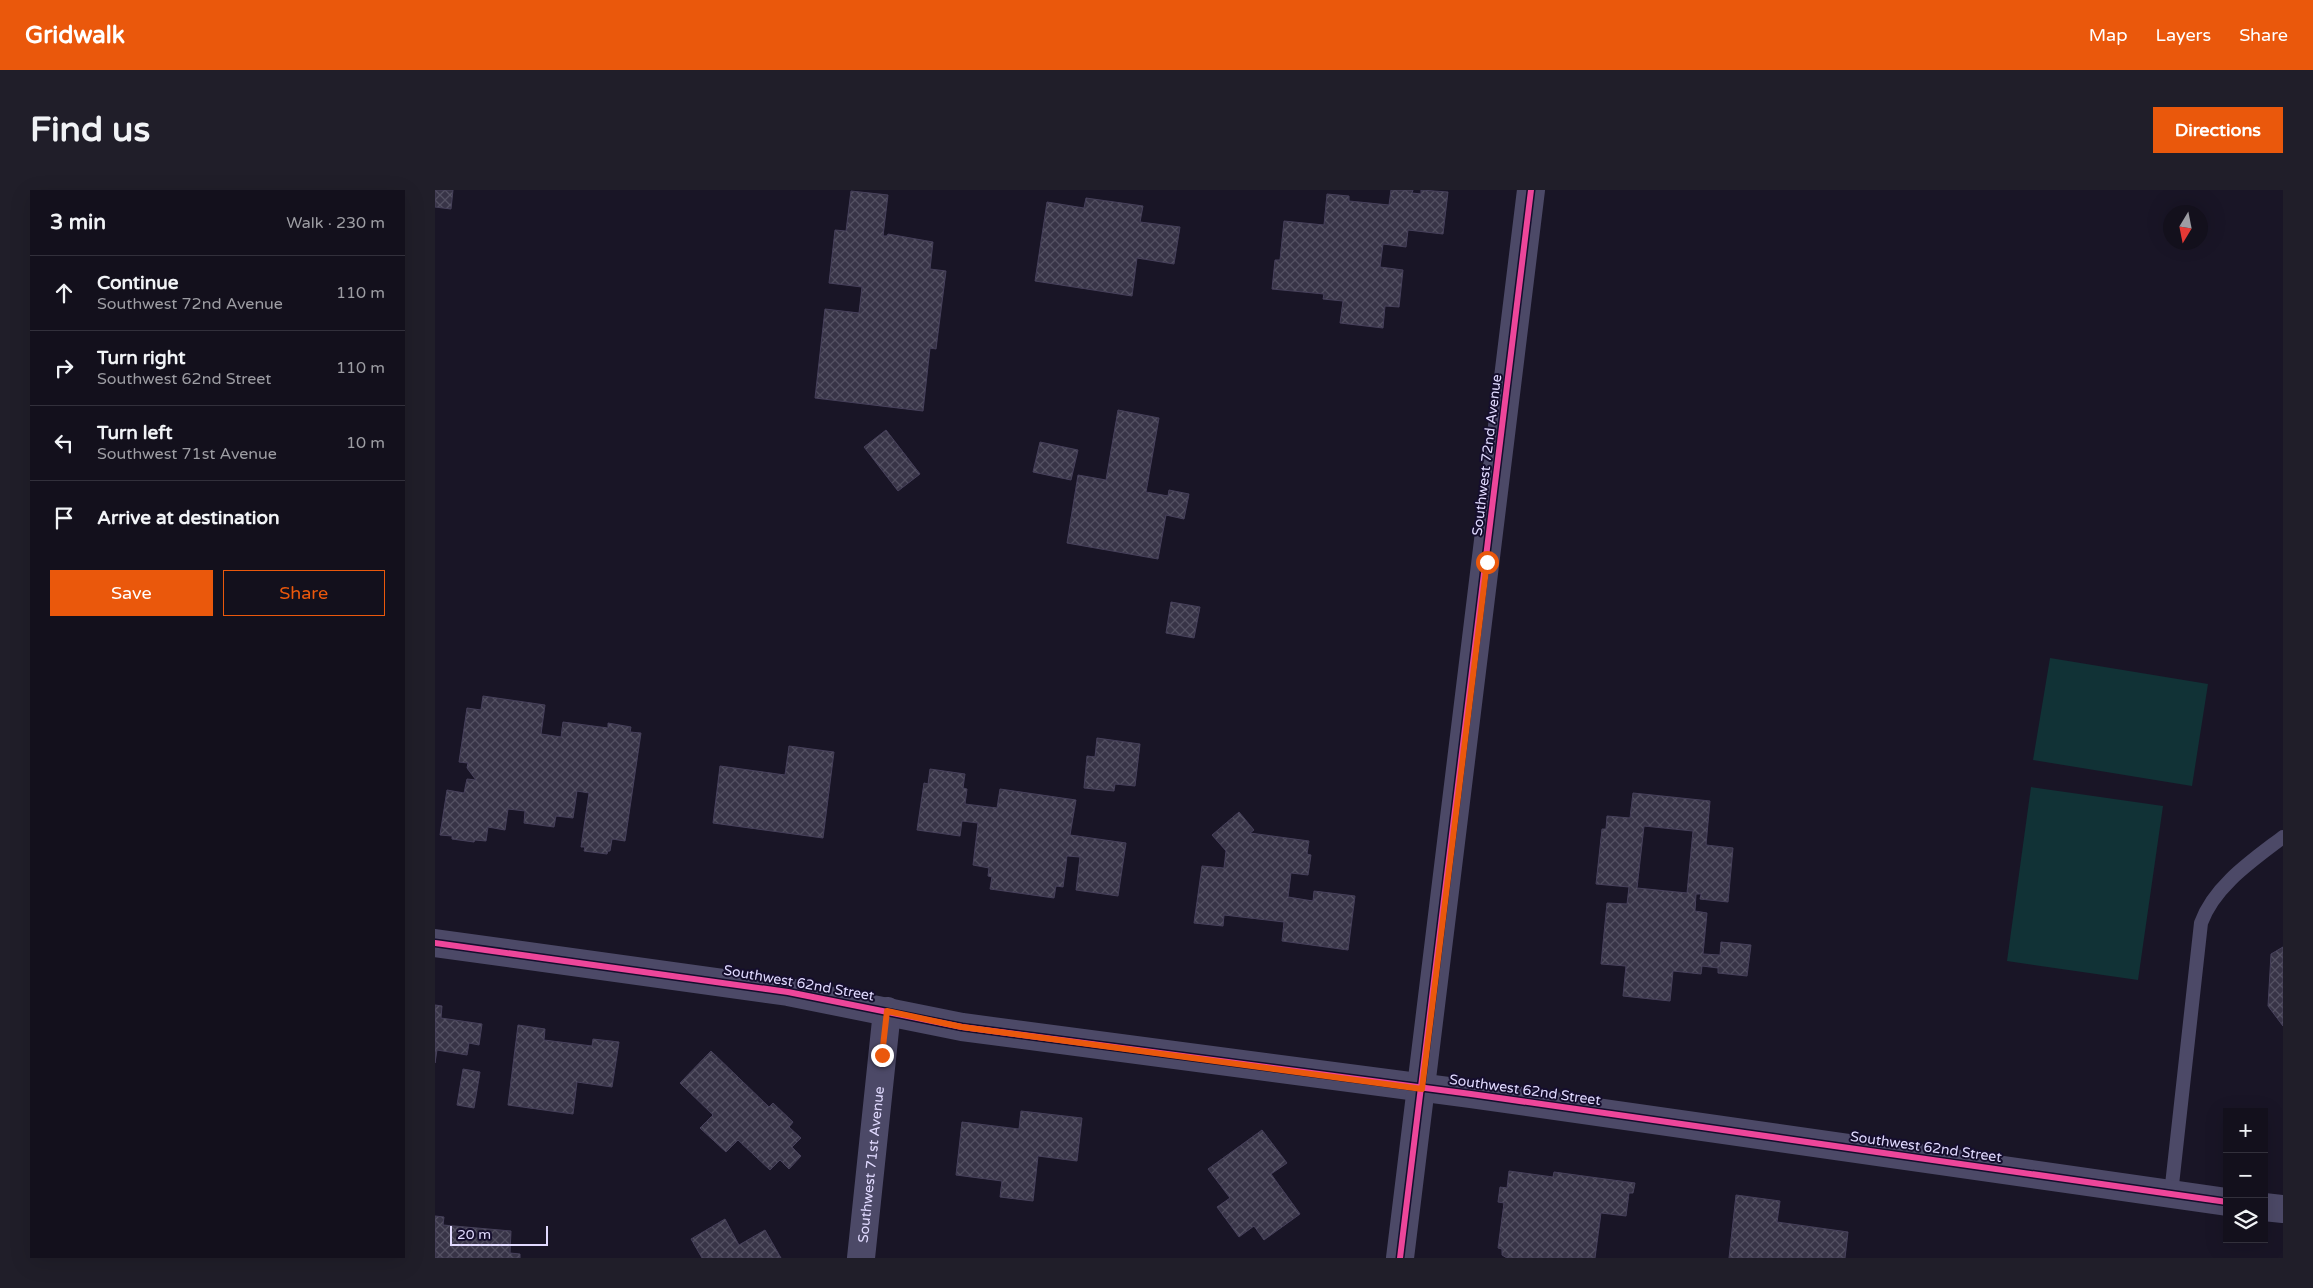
<!DOCTYPE html>
<meta charset="utf-8">
<style>
body{margin:0;font-family:"Varela Round",sans-serif;background:#201e29;color:#f1f3f6}
.controls{position:absolute;right:15px;bottom:15px;display:grid;overflow:hidden;border-radius:0px;box-shadow:0 5px 20px #0002}
.controls button{width:45px;height:45px;display:grid;place-items:center;padding:0;border:0;border-bottom:1px solid #32303b;background:#13101c;color:#f1f3f6;font:25px sans-serif}
.compass{position:absolute;left:1728px;top:15px;width:45px;height:45px;border-radius:50%;background:#13101c;box-shadow:0 5px 20px #0002;rotate:190deg}
.scale{position:absolute;left:15px;bottom:12px;width:98px;box-sizing:border-box;padding-left:5px;border:2px solid #e1daff;border-top:0;font-size:14px;line-height:18px;white-space:nowrap;color:#e1daff;-webkit-text-stroke:4px #150e2d;paint-order:stroke}
.stop{position:absolute;width:15px;height:15px;margin:-11px;border:4px solid #ea580c;border-radius:50%;background:#fff}
.stop.end{background:#ea580c;border-color:#fff;box-shadow:0 1px 5px #0008}
.list{margin:0;padding:0;list-style:none}
h2{display:flex;justify-content:space-between;align-items:center;height:65px;margin:0;padding:0 20px;font-size:21px}
h2 small{font-size:16px;font-weight:400;color:#9d9da3}
.list li{display:grid;grid-template-columns:32px 1fr auto;gap:15px;align-items:center;box-sizing:border-box;height:75px;padding:0 20px;border-top:1px solid #32303b}
.list b{display:block;font-size:19px;white-space:nowrap}
.list p{margin:0;font-size:16px;white-space:nowrap;color:#9d9da3}
.list em{font-size:16px;font-style:normal;color:#9d9da3}
.actions{display:flex;gap:10px;padding:15px 20px}
.actions a{flex:1;padding:11px 0;border:1px solid #ea580c;border-radius:0px;text-align:center;font-size:18px;color:#ea580c}
.actions .main{background:#ea580c;color:#fff}
.icon{flex:none;width:28px;height:28px;fill:none;stroke:currentColor;stroke-width:2;stroke-linecap:round;stroke-linejoin:round}
.map{position:relative;flex:none;width:1848px;height:1068px;overflow:hidden;border-radius:0px}
header{display:flex;align-items:center;gap:30px;box-sizing:border-box;height:70px;padding:0 25px;background:#ea580c;color:#fff}
header strong{font-size:24px}
nav{display:flex;gap:28px;margin-inline-start:auto;font-size:18px}
.intro{display:flex;align-items:center;justify-content:space-between;box-sizing:border-box;height:120px;padding:0 30px}
h1{margin:0;font-size:35px}
.button{padding:12px 22px;border-radius:0px;background:#ea580c;color:#fff;font-size:18px;font-weight:700}
main{display:flex;gap:30px;padding:0 30px}
aside{flex:1;background:#13101c;border-radius:0px;box-shadow:0 5px 20px #0002}
.map>svg:first-child{display:block}
.park{fill:#113236}
.building{fill:url(#building-cross-hatch);stroke:#46405a;fill-rule:evenodd}
.lines{fill:none;stroke-linecap:round;stroke-linejoin:round}
.service{stroke:#4c4967;stroke-width:14}
.minor{stroke:#4c4967;stroke-width:28}
.tertiary{stroke:#4c4967;stroke-width:28}
.cycleway-casing{stroke:#150e2d;stroke-width:9}
.cycleway{stroke:#ed469a;stroke-width:6}
.route{stroke:#ea580c;stroke-width:6}
.labels{text-anchor:middle;dominant-baseline:central;stroke-width:4;stroke-linejoin:round;paint-order:stroke}
.street-label{font-size:14px;fill:#e1daff;stroke:#150e2d}
</style>
<header>
<strong>Gridwalk</strong>
<nav><a>Map</a><a>Layers</a><a>Share</a></nav>
</header>
<div class="intro"><h1>Find us</h1><a class="button">Directions</a></div>
<main>
<aside>
<h2>3 min<small>Walk · 230 m</small></h2>
<ul class="list">
<li><svg class="icon" aria-label="ahead" viewBox="0 0 24 24"><path d="M12 20V5M6 11l6-6 6 6"/></svg><div><b>Continue</b><p>Southwest 72nd Avenue</p></div><em>110 m</em></li>
<li><svg class="icon" aria-label="right" viewBox="0 0 24 24"><path d="M7 20v-9h11M14 6l5 5-5 5"/></svg><div><b>Turn right</b><p>Southwest 62nd Street</p></div><em>110 m</em></li>
<li><svg class="icon" aria-label="left" viewBox="0 0 24 24"><path d="M17 20v-9H6M10 6l-5 5 5 5"/></svg><div><b>Turn left</b><p>Southwest 71st Avenue</p></div><em>10 m</em></li>
<li><svg class="icon" aria-label="arrive" viewBox="0 0 24 24"><path d="M6 21V4h12l-3 4 3 4H6"/></svg><div><b>Arrive at destination</b></div></li>
</ul>
<div class="actions"><a class="main">Save</a><a>Share</a></div>
</aside>
<div class="map">
<svg width="1848" height="1068" viewBox="0 0 1848 1068">
<defs>
<pattern id="building-cross-hatch" width="8" height="8" patternUnits="userSpaceOnUse" patternTransform="scale(1.25)"><rect width="8" height="8" fill="#383447"/><path d="M0 0l8 8M0 8l8-8" fill="none" stroke="#545163"/></pattern>
</defs>
<rect width="100%" height="100%" fill="#191526"/>
<g class="park">
<path d="M1615 468 1773 494 1757 596 1598 570Z"/>
<path d="M1596 597 1728 616 1703 790 1572 771Z"/>
</g>
<g class="building">
<path d="M0 0H18L16 19 0 17Z"/>
<path d="M956 0H978L977 3 986 4V0L1013 2 1008 44 973 40 971 57 948 54 945 77 968 80 964 117 950 116 948 138 905 133 908 111 888 109 889 104 837 99 840 70H845L849 31 889 35 892 4 914 6V11L954 15Z"/>
<path d="M416 1 453 5 448 46H452L453 44 498 52 495 79 511 81 501 159 495 158 488 221 380 208 390 119 424 123 427 97 394 93 400 40 411 41Z"/>
<path d="M651 8 708 16 705 32 745 37 739 74 702 68 697 106 600 91 612 12 649 18Z"/>
<path d="M683 220 724 228 711 302 733 306 734 300 754 304 749 329 731 325 723 369 632 353 643 285 671 290Z"/>
<path d="M451 240 485 284 463 301 429 257Z"/>
<path d="M605 252 643 260 636 290 598 282Z"/>
<path d="M736 412 765 417 759 448 731 443Z"/>
<path d="M48 506 110 515 106 544 126 547 128 532 173 538V533L196 537 195 542 206 543 190 651 177 649 175 661H173L172 664 149 661 150 657H146L154 603 142 601 138 628 121 626 119 637 89 633 90 621 73 619 70 640 53 637 51 651 40 650 39 652 17 649V646L5 645 12 600 29 603 32 589 41 590 32 578 33 573 24 572 32 518 46 520Z"/>
<path d="M662 548 705 554 700 596 680 594 679 601 649 598 652 566 660 567Z"/>
<path d="M354 556 399 562 388 648 278 633 285 576 350 585Z"/>
<path d="M495 579 530 584 528 598 532 599 530 614 562 618 565 599 641 610 635 645 691 653 683 706 641 700 645 667 632 666 628 697 621 696 619 708 555 699 557 687 553 686 554 678 538 675 543 633 527 631 525 646 482 640 489 593 493 594Z"/>
<path d="M1198 603 1275 611 1271 655 1298 658 1293 712 1265 709 1266 704H1261L1260 721 1272 723 1268 764 1285 765 1286 752 1316 755 1312 786 1283 783V778L1267 776 1266 784 1238 781 1235 811 1188 806 1191 776 1166 774 1172 713 1192 714 1194 697 1161 694 1167 639H1171L1172 626 1195 628ZM1209 636 1258 641 1252 703 1202 698Z"/>
<path d="M804 622 819 640 815 643 874 651 872 664 876 665 873 685 856 683 853 707 878 711 879 701 920 706 913 760 847 751 849 732 789 725 788 736 759 733 767 676 789 678 791 661 777 645Z"/>
<path d="M1848 757V836L1833 816 1836 764Z"/>
<path d="M0 815 7 816 6 828 47 834 44 855 34 853 32 865 2 860 0 873Z"/>
<path d="M83 835 110 839 109 850 157 856 158 849 184 852 177 897 142 892 138 924 73 915Z"/>
<path d="M276 861 334 917 338 913 358 932 354 937 366 948 357 957 366 966 354 979 345 970 335 980 303 950 291 962 265 938 278 925 245 893Z"/>
<path d="M28 879 45 882 39 918 22 915Z"/>
<path d="M586 921 647 928 642 971 603 966 598 1011 565 1007 567 991 521 985 527 932 584 939Z"/>
<path d="M827 940 852 973 836 984 865 1024 829 1050 819 1036 804 1047 782 1017 795 1008 773 979Z"/>
<path d="M1074 981 1118 987 1119 982 1200 993 1198 1003H1194L1191 1026 1166 1023 1160 1068H1072L1067 1065V1059L1063 1058 1069 1013 1063 1012 1065 997 1072 998Z"/>
<path d="M1301 1005 1345 1011 1342 1032 1413 1042 1410 1068H1294Z"/>
<path d="M0 1026 9 1027 8 1035 76 1041 75 1063 85 1064V1068H0Z"/>
<path d="M290 1029 304 1055 330 1040 346 1068H267L256 1049Z"/>
</g>
<g class="lines">
<path class="service" d="M1736 1004 1766 733C1779 696 1818 670 1848 647"/>
<g class="minor">
<path d="M0 753 353 802 527 837 1036 904 1792 1012"/>
<path d="M1829 1017 1848 1019"/>
<path id="s1" d="M426 1068 452 821"/>
</g>
<path class="tertiary" d="M965 1068 1096 0"/>
<defs>
<g id="cycleway">
<path d="M0 753 353 802 527 837 1036 904 1792 1012"/>
<path d="M965 1068 1096 0"/>
</g>
</defs>
<use href="#cycleway" class="cycleway-casing"/>
<use href="#cycleway" class="cycleway"/>
</g>
<g class="lines">
<path class="route" d="M447 865 452 821 527 837 987 899 1052 372"/>
</g>
<g class="labels">
<g class="street-label">
<text transform="translate(1052 265) rotate(-83)">Southwest 72nd Avenue</text>
<text transform="translate(364 793) rotate(10)">Southwest 62nd Street</text>
<text transform="translate(1090 900) rotate(8)">Southwest 62nd Street</text>
<text transform="translate(1491 957) rotate(8)">Southwest 62nd Street</text>
<text stroke="none"><textPath href="#s1" startOffset="94">Southwest 71st Avenue</textPath></text>
</g>
</g>
</svg>
<div class="controls">
<button>+</button>
<button>−</button>
<button><svg class="icon" aria-label="layers" viewBox="0 0 24 24"><path d="M12 4l9 5-9 5-9-5zM3 14l9 5 9-5"/></svg></button>
</div>
<svg class="compass" viewBox="-18 -18 36 36"><path d="M0-13l5 13h-10z" fill="#e53935"/><path d="M0 13l5-13h-10z" fill="#9d9da3"/></svg>
<div class="scale">20 m</div>
<div class="stop" style="left:1052px;top:372px"></div>
<div class="stop end" style="left:447px;top:865px"></div>
</div>
</main>
